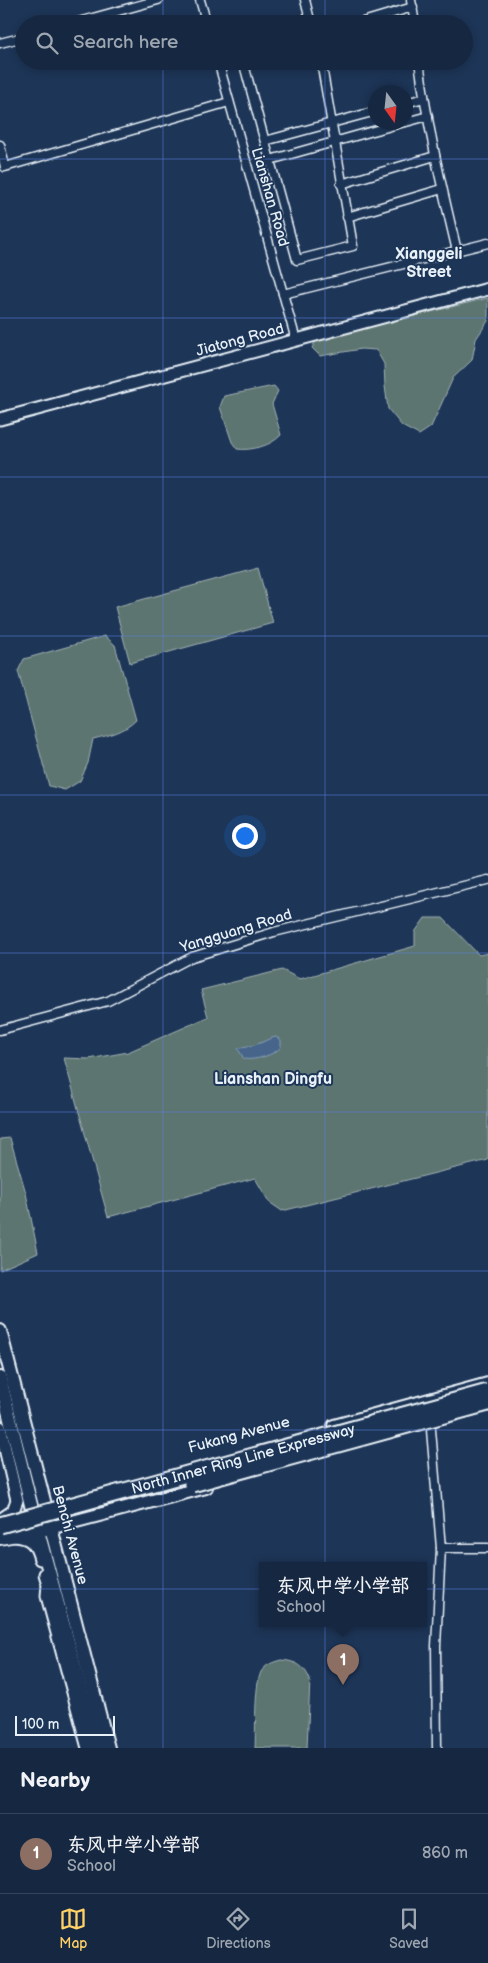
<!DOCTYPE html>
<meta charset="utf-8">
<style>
body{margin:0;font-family:"Balsamiq Sans","LXGW WenKai TC",sans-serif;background:#1f3048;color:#f1f3f6}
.compass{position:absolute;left:368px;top:85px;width:45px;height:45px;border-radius:50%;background:#162841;box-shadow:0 2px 8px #0003;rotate:165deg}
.scale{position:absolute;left:15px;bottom:12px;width:100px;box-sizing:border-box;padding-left:5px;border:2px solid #e8f1f8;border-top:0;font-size:14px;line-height:18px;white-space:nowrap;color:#e8f1f8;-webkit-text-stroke:4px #1d3557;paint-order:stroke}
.you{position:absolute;left:244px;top:835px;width:18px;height:18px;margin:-12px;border:4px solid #fff;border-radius:50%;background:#1a73e8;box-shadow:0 0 0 8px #1a73e833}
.badge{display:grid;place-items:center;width:32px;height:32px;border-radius:50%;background:#ffd166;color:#fff;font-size:16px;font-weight:700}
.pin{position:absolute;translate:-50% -41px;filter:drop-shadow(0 1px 2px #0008)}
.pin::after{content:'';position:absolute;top:26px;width:18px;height:15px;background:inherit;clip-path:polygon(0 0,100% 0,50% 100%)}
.popup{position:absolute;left:259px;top:1562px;width:168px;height:65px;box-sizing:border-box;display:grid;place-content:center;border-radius:0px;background:#162841;filter:drop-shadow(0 1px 4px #0005);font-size:16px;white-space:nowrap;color:#9ea6b1}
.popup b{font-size:19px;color:#f1f3f6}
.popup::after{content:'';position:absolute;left:50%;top:100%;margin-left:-10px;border:10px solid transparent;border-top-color:#162841}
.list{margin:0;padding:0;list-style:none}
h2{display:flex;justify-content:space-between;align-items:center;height:65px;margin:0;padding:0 20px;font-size:21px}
h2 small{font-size:16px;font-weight:400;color:#9ea6b1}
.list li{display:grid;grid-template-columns:32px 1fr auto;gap:15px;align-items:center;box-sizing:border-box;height:80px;padding:0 20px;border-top:1px solid #35445a}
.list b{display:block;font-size:19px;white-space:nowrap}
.list p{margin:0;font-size:16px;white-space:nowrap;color:#9ea6b1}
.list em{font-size:16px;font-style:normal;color:#9ea6b1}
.icon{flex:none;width:28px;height:28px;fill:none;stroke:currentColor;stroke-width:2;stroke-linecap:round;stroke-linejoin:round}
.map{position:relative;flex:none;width:488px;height:1748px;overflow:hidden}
.search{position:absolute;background:#162841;box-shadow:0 2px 8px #0003;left:15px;right:15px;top:15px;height:55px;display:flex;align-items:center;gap:12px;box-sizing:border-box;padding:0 18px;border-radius:28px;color:#9ea6b1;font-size:19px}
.sheet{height:145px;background:#162841}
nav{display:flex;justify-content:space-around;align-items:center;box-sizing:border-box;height:70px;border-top:1px solid #35445a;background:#162841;font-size:14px;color:#9ea6b1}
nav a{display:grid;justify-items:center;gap:2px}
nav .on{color:#ffd166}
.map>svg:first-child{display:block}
.green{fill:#5d7470;stroke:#a2b2b4}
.water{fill:#46658a;stroke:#879db6}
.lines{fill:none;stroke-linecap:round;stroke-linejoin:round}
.street-casing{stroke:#e8f1f8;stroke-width:11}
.secondary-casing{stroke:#e8f1f8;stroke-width:15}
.primary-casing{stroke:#e8f1f8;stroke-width:16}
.street{stroke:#1d3557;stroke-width:8}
.secondary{stroke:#1d3557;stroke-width:11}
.primary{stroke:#1d3557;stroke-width:12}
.highway-bridge-casing{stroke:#e8f1f8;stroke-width:19;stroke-linecap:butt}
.highway-bridge{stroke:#1d3557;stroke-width:15}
.grid{fill:none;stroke:#5a7fe2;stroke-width:1;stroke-opacity:0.55}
.labels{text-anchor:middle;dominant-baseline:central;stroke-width:4;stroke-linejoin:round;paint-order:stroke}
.street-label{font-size:15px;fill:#e8f1f8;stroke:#1d3557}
.neighbourhood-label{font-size:16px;font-weight:bold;fill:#e8f1f8;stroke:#1d3557}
</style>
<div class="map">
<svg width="488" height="1748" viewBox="0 0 488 1748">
<rect width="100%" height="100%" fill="#1d3557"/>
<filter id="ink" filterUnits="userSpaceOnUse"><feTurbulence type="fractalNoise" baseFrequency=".02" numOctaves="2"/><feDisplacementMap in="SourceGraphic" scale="10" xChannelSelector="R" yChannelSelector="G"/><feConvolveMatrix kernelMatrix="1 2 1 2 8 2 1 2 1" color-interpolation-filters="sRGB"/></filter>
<g filter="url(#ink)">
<g class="green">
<path d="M488 298V321L476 339 472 360 453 378 431 427 419 435 402 426 388 409 385 386 384 364 376 350 361 349 320 356 312 348 316 340Z"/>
<path d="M274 386 278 391 272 404 281 435C271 446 251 451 237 449L232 442 220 407 224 396Z"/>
<path d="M258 568 273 623 130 663 115 607Z"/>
<path d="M105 636 115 645 136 720C124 732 110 735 93 739L88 763 80 781 65 790 49 786 18 671 24 659Z"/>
<path d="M425 918H443L479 955 488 953V1160L282 1211 269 1202 255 1178 108 1217 64 1058 89 1059 128 1052 208 1017 201 990 282 970 300 979 415 946V932Z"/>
<path d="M10 1138 26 1193 38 1253 0 1270V1139Z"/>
<path d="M281 1660C296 1661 305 1666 310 1680L307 1748H255C256 1730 254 1687 261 1672 265 1665 273 1662 281 1660Z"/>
</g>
<path class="water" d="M276 1037 281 1040V1047C274 1055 255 1061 244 1059L238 1049C244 1045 250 1047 257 1044 265 1042 268 1038 276 1037Z"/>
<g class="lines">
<defs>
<g id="street">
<path d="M200 0 207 24"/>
<path d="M305 0 311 24"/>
<path d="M411 0 415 24"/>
<path d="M71 24 158 0"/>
<path d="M356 24 413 7"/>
<path d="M0 43 24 37"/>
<path d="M218 61 296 340"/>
<path d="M243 61 297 260 353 246 321 61"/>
<path d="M419 61C427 125 442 188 457 251"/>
<path d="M406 103 424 98"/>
<path d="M406 122 428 116"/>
<path d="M265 141 376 111"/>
<path d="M0 145 5 167 229 102"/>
<path d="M270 160 405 122"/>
<path d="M341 184 435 156"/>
<path d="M347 217 442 189"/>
<path d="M283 294 488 243"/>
<path d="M0 1030 108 1001 192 957 274 932 488 880"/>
<path d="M430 1418 441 1548 436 1646 437 1748"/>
<path d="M441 1548H488"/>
</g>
<g id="secondary">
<path d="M0 419 488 289"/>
<path d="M0 1427 17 1500 13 1511 0 1520"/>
<path d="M14 1536C31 1537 36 1544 40 1559"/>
<path d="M45 1574 48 1584 47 1596 88 1748"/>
</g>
<g id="primary">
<path d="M0 1331 108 1748"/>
<path d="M0 1378 32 1509 97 1748"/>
<path d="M334 1426 488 1384"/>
<path d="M0 1538 38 1531 206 1487"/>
</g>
</defs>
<use href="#street" class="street-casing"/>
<use href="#secondary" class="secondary-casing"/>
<use href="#primary" class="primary-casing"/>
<use href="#street" class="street"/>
<use href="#secondary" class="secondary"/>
<use href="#primary" class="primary"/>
<defs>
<g id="highway-bridge">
<path d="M192 1484 488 1403"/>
<path id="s1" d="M0 1525 488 1392"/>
</g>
</defs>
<use href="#highway-bridge" class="highway-bridge-casing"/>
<use href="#highway-bridge" class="highway-bridge"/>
</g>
</g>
<path class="grid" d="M163 0V24M325 0V24M163 61V1748M325 61V1748M0 159H488M0 318H488M0 477H488M0 636H488M0 795H488M0 953H488M0 1112H488M0 1271H488M0 1430H488M0 1589H488"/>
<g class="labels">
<g class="street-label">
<text transform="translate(270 197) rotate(74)">Lianshan Road</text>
<text transform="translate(240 340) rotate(-15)">Jiatong Road</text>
<text transform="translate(236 931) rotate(-17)">Yangguang Road</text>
<text transform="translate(239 1435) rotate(-15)">Fukang Avenue</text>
<text stroke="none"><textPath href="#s1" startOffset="252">North Inner Ring Line Expressway</textPath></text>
<text transform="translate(70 1535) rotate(75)">Benchi Avenue</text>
</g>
<g class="neighbourhood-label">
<text x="429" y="254">Xianggeli<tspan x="429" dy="18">Street</tspan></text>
<text x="273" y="1079">Lianshan Dingfu</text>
</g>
</g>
</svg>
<svg class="compass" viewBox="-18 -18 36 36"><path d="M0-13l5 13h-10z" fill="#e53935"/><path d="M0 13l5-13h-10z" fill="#9ea6b1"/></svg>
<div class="scale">100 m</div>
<div class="you"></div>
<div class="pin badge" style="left:343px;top:1685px;background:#8d6e63">1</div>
<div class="popup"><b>东风中学小学部</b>School</div>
<div class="search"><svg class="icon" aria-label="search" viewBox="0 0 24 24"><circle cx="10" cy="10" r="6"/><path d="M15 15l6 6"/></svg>Search here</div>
</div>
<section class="sheet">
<h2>Nearby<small></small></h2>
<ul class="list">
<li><span class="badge" style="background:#8d6e63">1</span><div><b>东风中学小学部</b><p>School</p></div><em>860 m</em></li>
</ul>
</section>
<nav>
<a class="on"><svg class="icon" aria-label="map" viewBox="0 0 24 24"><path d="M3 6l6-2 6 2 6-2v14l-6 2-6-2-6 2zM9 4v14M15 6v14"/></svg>Map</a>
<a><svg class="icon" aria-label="directions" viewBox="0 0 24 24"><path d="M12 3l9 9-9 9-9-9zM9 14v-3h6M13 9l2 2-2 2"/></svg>Directions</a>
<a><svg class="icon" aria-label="saved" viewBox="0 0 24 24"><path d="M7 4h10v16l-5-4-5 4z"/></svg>Saved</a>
</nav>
